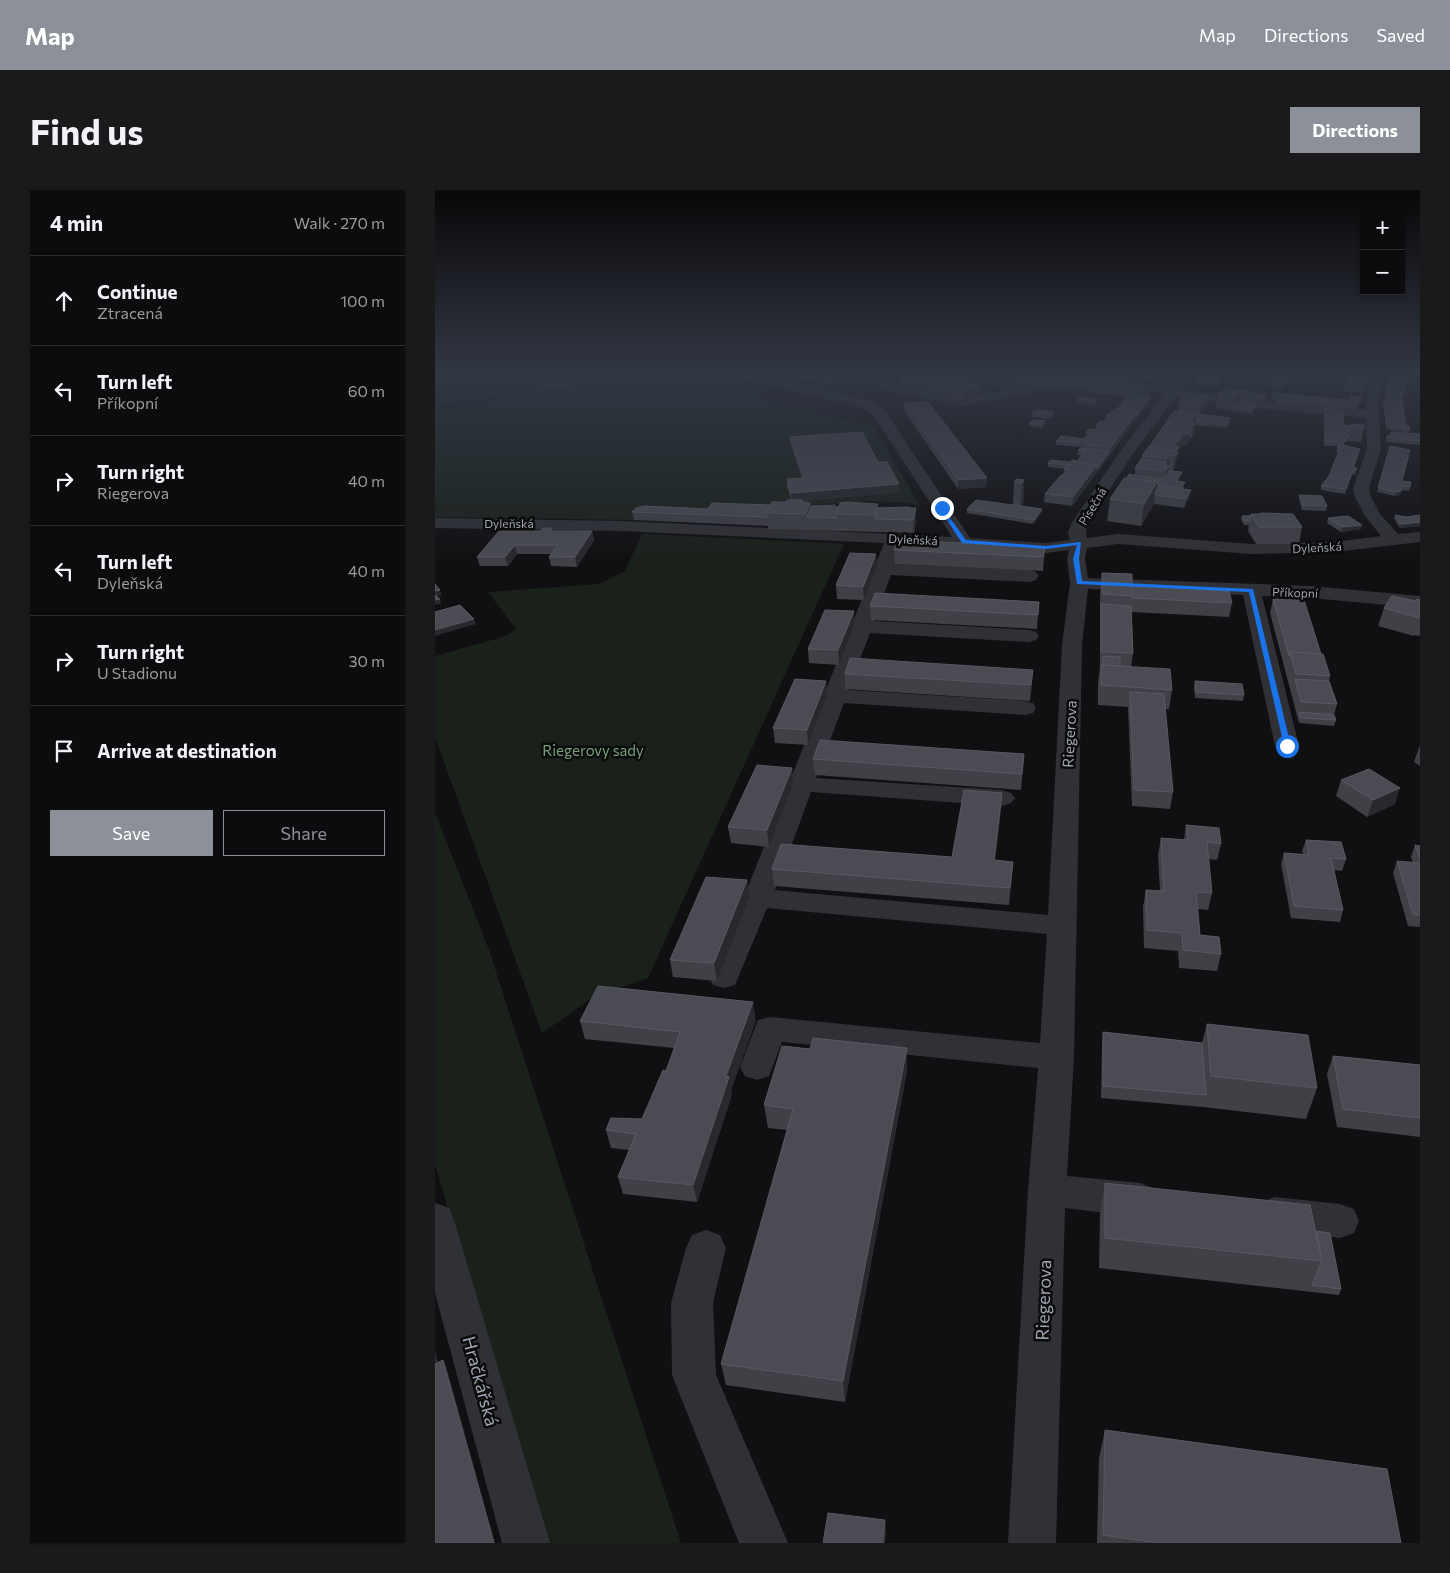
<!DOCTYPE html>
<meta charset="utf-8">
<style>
body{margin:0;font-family:Commissioner,sans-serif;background:#1a191b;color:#f1f3f6}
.controls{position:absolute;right:15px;top:15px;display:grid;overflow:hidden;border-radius:0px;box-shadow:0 1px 4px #0004}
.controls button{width:45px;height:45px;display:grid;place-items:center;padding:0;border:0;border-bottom:1px solid #2c2b2e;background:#0c0b0d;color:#f1f3f6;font:25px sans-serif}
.stop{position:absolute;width:15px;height:15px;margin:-11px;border:4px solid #1a73e8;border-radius:50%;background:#fff}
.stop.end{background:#1a73e8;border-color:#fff;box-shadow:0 1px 5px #0008}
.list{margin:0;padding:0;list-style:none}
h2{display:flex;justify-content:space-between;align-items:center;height:65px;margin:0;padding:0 20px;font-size:21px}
h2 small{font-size:16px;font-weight:400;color:#9a9b9d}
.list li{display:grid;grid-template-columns:32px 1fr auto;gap:15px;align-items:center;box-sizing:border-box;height:90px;padding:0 20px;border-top:1px solid #2c2b2e}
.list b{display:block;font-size:19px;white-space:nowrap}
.list p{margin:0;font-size:16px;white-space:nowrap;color:#9a9b9d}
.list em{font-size:16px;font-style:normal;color:#9a9b9d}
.actions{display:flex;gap:10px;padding:15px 20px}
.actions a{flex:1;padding:11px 0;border:1px solid #8c9099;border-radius:0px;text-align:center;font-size:18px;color:#8c9099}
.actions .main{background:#8c9099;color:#fff}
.icon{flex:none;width:28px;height:28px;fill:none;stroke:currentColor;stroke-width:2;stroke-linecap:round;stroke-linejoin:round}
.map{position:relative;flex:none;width:985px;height:1353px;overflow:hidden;border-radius:0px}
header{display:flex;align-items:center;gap:30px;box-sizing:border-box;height:70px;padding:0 25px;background:#8c9099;color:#fff}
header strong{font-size:24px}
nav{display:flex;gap:28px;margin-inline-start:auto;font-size:18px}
.intro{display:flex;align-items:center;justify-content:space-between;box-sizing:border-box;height:120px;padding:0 30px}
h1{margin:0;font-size:35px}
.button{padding:12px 22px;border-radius:0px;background:#8c9099;color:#fff;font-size:18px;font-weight:700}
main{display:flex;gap:30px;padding:0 30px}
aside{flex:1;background:#0c0b0d;border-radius:0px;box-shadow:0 1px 4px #0004}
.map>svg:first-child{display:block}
.green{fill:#1a211b}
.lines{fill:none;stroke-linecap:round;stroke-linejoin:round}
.minor{fill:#303136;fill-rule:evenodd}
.wall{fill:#404047}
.shaded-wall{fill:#29282d}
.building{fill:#4a4b53;stroke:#585962}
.route{fill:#1a73e8}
.labels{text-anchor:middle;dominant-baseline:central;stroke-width:5;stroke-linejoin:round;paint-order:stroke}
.far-street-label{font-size:12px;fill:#9fa4b3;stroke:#0b0b0c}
.street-label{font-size:15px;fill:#9fa4b3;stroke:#0b0b0c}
.park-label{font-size:15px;fill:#74a07a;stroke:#0b0b0c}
.near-street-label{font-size:18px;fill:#9fa4b3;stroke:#0b0b0c}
</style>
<header>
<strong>Map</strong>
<nav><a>Map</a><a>Directions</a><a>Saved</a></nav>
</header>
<div class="intro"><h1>Find us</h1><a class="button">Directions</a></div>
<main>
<aside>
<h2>4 min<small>Walk · 270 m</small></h2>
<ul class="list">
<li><svg class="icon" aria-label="ahead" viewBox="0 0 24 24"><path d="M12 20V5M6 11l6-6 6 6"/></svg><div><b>Continue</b><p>Ztracená</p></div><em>100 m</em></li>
<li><svg class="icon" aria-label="left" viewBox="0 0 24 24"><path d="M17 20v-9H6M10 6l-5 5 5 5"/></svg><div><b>Turn left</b><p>Příkopní</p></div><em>60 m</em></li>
<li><svg class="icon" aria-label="right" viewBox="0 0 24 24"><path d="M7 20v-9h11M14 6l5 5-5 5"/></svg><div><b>Turn right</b><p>Riegerova</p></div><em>40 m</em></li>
<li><svg class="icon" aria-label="left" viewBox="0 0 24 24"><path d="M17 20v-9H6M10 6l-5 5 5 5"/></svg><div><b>Turn left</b><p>Dyleňská</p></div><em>40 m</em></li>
<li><svg class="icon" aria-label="right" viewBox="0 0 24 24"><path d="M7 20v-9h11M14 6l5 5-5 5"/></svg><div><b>Turn right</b><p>U Stadionu</p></div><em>30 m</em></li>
<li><svg class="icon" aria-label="arrive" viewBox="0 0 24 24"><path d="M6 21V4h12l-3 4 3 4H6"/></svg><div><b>Arrive at destination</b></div></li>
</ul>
<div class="actions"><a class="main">Save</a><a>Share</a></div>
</aside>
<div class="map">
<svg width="985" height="1353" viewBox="0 0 985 1353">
<rect width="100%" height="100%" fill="#100f11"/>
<g class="green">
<path d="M0 185H76L101 197 0 218Z"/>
<path d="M207 185H233L439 237 485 316 474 313 437 311 202 326 198 330 0 327V222L106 199Z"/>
<path d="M207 344 409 354 213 788 159 807 107 843 0 547V466L71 446 81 439 53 402 164 394 190 381Z"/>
<path d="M0 622 54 760 246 1353H111L0 974Z"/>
</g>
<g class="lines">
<g class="minor">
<path d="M159 185H196L190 189 106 200 100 196 106 192Z"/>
<path d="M305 185H327L435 211 448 218 535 348 611 353 635 350 633 343 636 334 686 260 730 204 628 189 622 185H654L735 198 744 185H757L746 199 817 210 931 220V212L938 185H950L943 212 946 259 934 298 935 305 945 324 963 344 985 342V352L900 362 817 364 683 354 652 358 650 369 653 388 876 396 985 406V418L876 408 827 406 864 556 860 561 852 563 844 561 840 556 808 405 653 399 647 455 639 867 632 986 705 993 718 998 724 1010 718 1022 705 1027 630 1018 621 1353H573L593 1000 603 878 347 852 334 886 322 890 310 886 305 877 323 830 335 827 605 853 612 744 332 718 300 795 289 798 278 795 274 787 313 697 449 353 188 341 0 338V328L188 331 517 347 438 224 425 217 307 188ZM741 206 817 218 931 228 932 259 918 298 919 305 930 326 946 346 900 352 817 354 683 344 652 348 651 343 652 334 697 265ZM466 354 611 363 634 360 632 369 635 393 627 455 613 725 340 700 376 602 567 616 576 613 580 608 576 603 567 600 381 588 409 513 590 525 598 523 601 518 598 513 590 511 413 500 435 443 594 452 601 450 604 446 601 442 594 440 439 431 456 385 595 392 601 390 604 386 601 382 595 380 460 374Z"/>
<path d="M524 185H541L599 195 605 199 599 203 526 216 447 199 441 195 447 191 526 208 578 199 525 190Z"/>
<path d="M840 1007 905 1014 919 1019 924 1031 919 1043 905 1048 840 1041 826 1036 821 1024 826 1012Z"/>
<path d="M0 1013 14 1018 19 1030 115 1353H67L0 1103Z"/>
<path d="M271 1040 285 1045 291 1058 278 1113 281 1185 353 1353H304L237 1185 236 1113 251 1058 257 1045Z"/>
</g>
</g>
<g class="wall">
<path d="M362 185H410V191L396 195 362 187Z"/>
<path d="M469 185H519L517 186V188L514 189 545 196V203L530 209 465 194V187Z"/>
<path d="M546 185H641L715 196 714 203 709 207 715 211 707 222H705V224L637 316 609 312 610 304 628 285 629 279 613 277V273L635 272 643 271 646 265H642L643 261 647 257 621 255V251L650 249 651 243 661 239V235L669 231 671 229V226L684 218V216L692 207 624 197 620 200 580 193V190L553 188V186Z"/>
<path d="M664 185H734L728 193Z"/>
<path d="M843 185H856L852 193 849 192 847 199 834 197V194L841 191Z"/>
<path d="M932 185 926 203 909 202 910 198Z"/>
<path d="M973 185 966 210 971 236 975 239 974 243 951 239 948 214 951 201Z"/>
<path d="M784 189 786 190 785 193 783 197 762 195V192Z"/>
<path d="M790 199 830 208 828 212 805 209V211L822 214V218L816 224 781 218 783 204Z"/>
<path d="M838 203 915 210V208L927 209 926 213H922V220L842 213V210H837Z"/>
<path d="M772 208H773V212L765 224 795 232 791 238 760 235 759 244 757 248 754 247V252L752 255 745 256V260L743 261 740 277 738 281H734L747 282 746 286 743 291 749 297 748 299 754 308 749 318 719 314 706 336 672 331 675 309 692 288 700 285V278L706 269 707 266 742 222 744 214Z"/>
<path d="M643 209H662V212L660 215 643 213Z"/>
<path d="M469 213 552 288 551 297 523 299 469 221Z"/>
<path d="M890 218 909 235 929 238 926 252 913 251V252H910L909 255 924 263 919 277 922 278 920 285 917 284 910 304 886 300V296L894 286 903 262 901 261 903 256H889V222Z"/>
<path d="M597 223 619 226 615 229 596 227Z"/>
<path d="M610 231 609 235 607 238 594 236V233Z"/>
<path d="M956 242 985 244V255L951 252V250L952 246H955Z"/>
<path d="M355 247 443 272 464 302 368 311V312L375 313 376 316 481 318V331L479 343 333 339V336L199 330 197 322 273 319 335 315 351 312 356 310 352 297V289L367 288 356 255Z"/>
<path d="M955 256 967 291 976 292 974 301 966 300 965 305 960 306 942 302Z"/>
<path d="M589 290 588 316 607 319V323L598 334 532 323V319L578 315 579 292Z"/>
<path d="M864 305 892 316 891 321 867 320 864 309Z"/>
<path d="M826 323 867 337 864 354H821L813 341 814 335H809L806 330 807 326 825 324Z"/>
<path d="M960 325 972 327 985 325V336L965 338 959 329Z"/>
<path d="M893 328 927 335 926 339 906 342 892 333Z"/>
<path d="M116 338 117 341H157L159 350 142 377 116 376 114 367 117 364H82L73 376H45L42 367 106 341Z"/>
<path d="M610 357 608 381 460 374 459 360Z"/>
<path d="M442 378 429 410 402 409 401 395Z"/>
<path d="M667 383 697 395 797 413 794 427 696 422 698 463 696 477 737 500 734 519H730L738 602 735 619 697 616 693 517 663 515V494L665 476V407Z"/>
<path d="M838 409 886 464 895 486 894 491 902 514 899 525 901 530 899 536 864 533 835 423Z"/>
<path d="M985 410V446L979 445V446L943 436 949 418 981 411Z"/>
<path d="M604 412 602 439 436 430 435 416Z"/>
<path d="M419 421V436L404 475 374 473 373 459Z"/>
<path d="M410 484 597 495 595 511 410 499Z"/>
<path d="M391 491 392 506 373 555 340 553 338 538Z"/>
<path d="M760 491 809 505 808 511 760 508 759 497Z"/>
<path d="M985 555V576L979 572Z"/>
<path d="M589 564 586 600 380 585 378 569Z"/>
<path d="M357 578 358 594 334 657 296 653 293 637Z"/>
<path d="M906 590 960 614 932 627 901 606Z"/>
<path d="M567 603 566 619 560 670 578 672 574 715 339 696 337 679 517 667Z"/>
<path d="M751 635 786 654 782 670 773 669 777 703 773 720 763 719 765 745 786 764 782 781 744 778 743 761 709 758 708 717 711 700 725 701 723 665 726 648 749 650Z"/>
<path d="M871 650 911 669 907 681 899 680 908 720 905 732 856 728 846 674 849 663 868 664 867 661Z"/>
<path d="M980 655 985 656V737L973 736 958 683 962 671 978 673 976 667Z"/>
<path d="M312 690 315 707 282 791 238 787 235 770Z"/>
<path d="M321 830 296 900 297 904 262 1012 188 1004 183 987 194 960 176 958 171 940 207 929 231 881 239 858 150 849 145 831Z"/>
<path d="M772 834 882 898 871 929 768 917 666 908 667 854 668 842 767 853Z"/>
<path d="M472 858V881L410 1212 291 1195 286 1174 352 940 333 938 329 915Z"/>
<path d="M898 866 985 875V947L902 937 892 884Z"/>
<path d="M670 993 881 1041 906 1099 904 1105 664 1078 665 1024Z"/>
<path d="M670 1240 966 1353H662L664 1268Z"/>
</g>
<g class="shaded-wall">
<path d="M396 185H410V191L396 195Z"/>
<path d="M500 185H519L517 186V188L495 194V187Z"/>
<path d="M729 185H734L728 193Z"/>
<path d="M625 190 624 197 620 200V193Z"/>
<path d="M545 196V203L530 209V202Z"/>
<path d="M715 196 714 203 706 209V202Z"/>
<path d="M807 201 804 215 799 217 801 207Z"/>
<path d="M772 206 771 212 773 208V212L763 227 765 216Z"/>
<path d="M715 207V211L707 222V218Z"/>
<path d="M822 214V218L816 224 817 220Z"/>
<path d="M705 221V224L637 316 638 307 662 275 675 261 676 257 702 222Z"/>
<path d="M619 222V226L615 229V225Z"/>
<path d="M762 224 759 244 757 248 758 236 756 232Z"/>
<path d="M754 236 753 244 755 241 754 252 752 255 745 256V260L743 261 740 277 738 281 740 266H738L739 255 746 245Z"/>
<path d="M735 265 733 288 730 291 732 279 730 275Z"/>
<path d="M747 282 746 286 741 295V291Z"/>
<path d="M552 288 551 297 523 299V290Z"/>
<path d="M589 290 588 317 585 320 587 293Z"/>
<path d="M724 290 722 306 720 305 719 314 706 336 709 314 722 292Z"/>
<path d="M464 294V302L368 311 369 324 357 312 356 303Z"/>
<path d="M756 300 754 308 749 318 751 309Z"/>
<path d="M966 301 965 305 960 306 961 302Z"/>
<path d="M375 313 376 328 372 327 371 324Z"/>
<path d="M481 318V331L479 343 478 330Z"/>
<path d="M607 319V323L598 334 599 330Z"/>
<path d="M985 332V336L965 338 966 334Z"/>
<path d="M927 335 926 339 906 342 907 337Z"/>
<path d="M157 341 159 350 142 377 140 367Z"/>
<path d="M80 355 82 364 73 376 70 367Z"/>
<path d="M441 364 442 378 429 410 428 397Z"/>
<path d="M5 400 7 405 0 407V401Z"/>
<path d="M5 409 6 414 0 415V410Z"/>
<path d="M419 421V436L404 475 403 460Z"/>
<path d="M39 429 41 434 0 446V440Z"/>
<path d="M598 480 597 495 595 511 596 495Z"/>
<path d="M391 491 392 506 373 555 372 540Z"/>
<path d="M357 578 358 594 334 657 332 640Z"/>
<path d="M965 598 960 614 932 627 938 610Z"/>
<path d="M567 603 566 619 558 687 559 670Z"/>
<path d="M578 672 577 688 574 715 575 698Z"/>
<path d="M312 690 315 707 282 791 279 773Z"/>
<path d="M318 812 321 830 296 900 297 904 262 1012 258 995 291 886Z"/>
<path d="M472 858V881L410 1212 408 1191Z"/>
<path d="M0 1161 5 1179 0 1181Z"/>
<path d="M8 1170 11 1176 60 1353H59Z"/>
<path d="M450 1330 451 1345 450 1353H448Z"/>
</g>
<g class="building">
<path d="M371 185H382V188Z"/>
<path d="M469 185H500L495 187 506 189 510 188 545 196 530 202 465 187Z"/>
<path d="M582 185H641L715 196 706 202 625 190 620 193 580 186Z"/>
<path d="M766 185H785L782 189 786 190 784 193 762 192Z"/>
<path d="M843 185H855L853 189 841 188Z"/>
<path d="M914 185H932L927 200 910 198Z"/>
<path d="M956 185H973L968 205V203L952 201Z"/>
<path d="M836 191 849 192 848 195 834 194Z"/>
<path d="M790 199 807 201 801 207 783 204Z"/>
<path d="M806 200 830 205 829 209 806 206 807 201H804Z"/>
<path d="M951 201 968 203V206L951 204Z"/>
<path d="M751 203 772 206 765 216 744 214Z"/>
<path d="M838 203 922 211 923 216 842 210 843 207 838 206Z"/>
<path d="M694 205 715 207 707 218 684 216Z"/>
<path d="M916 206 927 207V209L915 208Z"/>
<path d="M647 207 662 209 660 211 643 209Z"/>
<path d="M949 210H967L971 236H974L975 239 952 236Z"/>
<path d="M805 211 822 214 817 220 799 217Z"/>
<path d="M493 212 552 288 523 290 469 213Z"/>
<path d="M681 218 705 221 701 226 702 222 680 220Z"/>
<path d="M890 218 908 221 909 235 916 236 915 241H909L910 244 914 245V248H910V252H890Z"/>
<path d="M601 220 619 222 615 225 597 223Z"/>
<path d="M678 220 702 222 676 257 650 255 652 252H647L651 247 656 248 659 244 651 243 654 239 662 240 666 235H661L665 231H669L673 226H671L673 223 675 224Z"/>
<path d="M739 221 762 224 756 232 760 233 758 236H754L751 240 755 241 754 244 746 245 744 248H746L739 255 744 257 739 262 738 261V260L714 257Z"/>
<path d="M762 224 795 228 792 235 761 231Z"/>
<path d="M597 230 610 231 607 234 594 233Z"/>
<path d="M916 234 929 235V238L916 237Z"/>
<path d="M427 242 443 272H452L464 294 356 303 352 289 369 288 355 247Z"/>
<path d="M956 242 985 244V251L952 248V246L957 245Z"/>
<path d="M626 246 650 249 647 253 621 251Z"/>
<path d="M904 254 925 259 918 277 922 278 921 280H918L911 299 886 296 894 286 905 258 902 257Z"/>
<path d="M955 256 975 260 967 291 976 292 975 297 966 296V301L961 302 943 298Z"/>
<path d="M713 257 738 260 737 261 743 262 740 266 735 265 733 268 707 266Z"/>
<path d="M645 258 675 261 662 279V275L639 272 637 275 633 274 631 275 613 273 616 270 635 272 637 270 643 271 649 261H643Z"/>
<path d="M706 269 732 272 730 275 734 276 732 279H728L726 281 700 278Z"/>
<path d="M639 272 662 275 638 307 610 304 626 285H630L634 279H629L633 274 637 275Z"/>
<path d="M734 281 747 282 741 291 750 292 746 299 724 296 723 298 724 290H720V288L725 289 727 287H731Z"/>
<path d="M694 284 720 288 719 290H724L722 294V292L692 288Z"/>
<path d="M689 288 722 292 709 314 675 309Z"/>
<path d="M582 289 589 290 587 293 579 292Z"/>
<path d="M724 296 756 300 751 309 720 305 721 301Z"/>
<path d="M864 305 887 306 892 316 868 315Z"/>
<path d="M352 310H368L367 312 375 313 371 324 331 323 337 312H351Z"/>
<path d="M541 310 607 319 599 330 532 319Z"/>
<path d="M412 312 443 314 440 325 401 324 405 313Z"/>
<path d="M277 313 335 315 331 323 332 327 197 322 201 318 209 316 273 319Z"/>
<path d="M400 315 399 317H404L401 324 402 328 372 327 376 316Z"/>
<path d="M474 317V318H481L478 330 440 329 443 318Z"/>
<path d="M826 323 858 324 867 337H824L816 324H827Z"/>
<path d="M960 325 972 327 985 325V332L966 334Z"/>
<path d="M807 326H816L815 331H810Z"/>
<path d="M913 326 927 335 907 337 893 328Z"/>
<path d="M108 338H116L115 341H157L140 367H114L123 355H80L70 367H42L64 341H106Z"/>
<path d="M463 350 610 357 608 367 459 360Z"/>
<path d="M415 363 441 364 428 397 401 395Z"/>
<path d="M667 383 697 384V406L667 404Z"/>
<path d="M0 394 5 400 0 401Z"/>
<path d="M697 395 794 401 797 413 697 408Z"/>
<path d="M440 403 604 412 603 425 435 416Z"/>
<path d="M0 405 5 409 0 410Z"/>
<path d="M957 406 981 411 982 409 985 410 984 428 949 418Z"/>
<path d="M838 409 869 410 886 464 855 462 854 466Z"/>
<path d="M666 414 696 416 698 463 666 462Z"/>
<path d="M25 415 39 429 0 440V422Z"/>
<path d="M390 420 419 421 403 460 373 459Z"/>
<path d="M855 462 888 464 895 486 861 484Z"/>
<path d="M668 466 685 467V476L667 475Z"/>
<path d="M415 468 598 480 596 495 410 484Z"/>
<path d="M666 475 735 479 737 500 666 495Z"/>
<path d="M360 489 391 491 372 540 338 538Z"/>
<path d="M860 489 894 491 902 514 866 512Z"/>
<path d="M760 491 807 494 809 505 761 502Z"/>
<path d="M695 502 729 504 738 602 699 600Z"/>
<path d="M864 522 899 525 901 530 865 528Z"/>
<path d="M385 550 589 564 587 584 378 569Z"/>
<path d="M322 575 357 578 332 640 293 637Z"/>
<path d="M934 579 965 598 938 610 906 590Z"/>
<path d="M529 600 567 603 559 670 578 672 575 698 337 679 346 654 517 667Z"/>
<path d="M751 635 784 638 786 654 772 652 777 703 761 702 765 745 784 747 786 764 748 760 747 743 712 740 711 700 729 701 726 648 753 650Z"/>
<path d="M871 650 906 652 911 669 896 668 908 720 859 716 849 663 874 665Z"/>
<path d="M980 655 985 656V669Z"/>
<path d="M962 671 985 673V725L978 724Z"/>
<path d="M271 687 312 690 279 773 235 770Z"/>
<path d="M163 796 318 812 291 886 294 887 258 995 183 987 201 944 171 940 176 928 207 929 228 880 231 881 245 842 145 831Z"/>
<path d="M772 834 873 845 882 898 776 886Z"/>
<path d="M668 842 767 853 771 905 668 896Z"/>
<path d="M378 848 472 858 408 1191 286 1174 358 919 329 915 347 856 375 859Z"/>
<path d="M898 866 985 875V928L908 919Z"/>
<path d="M670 993 875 1015 887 1071 670 1048Z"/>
<path d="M881 1041 895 1043 906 1099 877 1095 887 1071Z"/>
<path d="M8 1170 59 1353H0V1174Z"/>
<path d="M670 1240 952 1279 966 1353H723L668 1345Z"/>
<path d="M393 1323 450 1330 448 1353H388Z"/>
</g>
<linearGradient id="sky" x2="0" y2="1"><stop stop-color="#090809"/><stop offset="0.49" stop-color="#313743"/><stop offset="1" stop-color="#313743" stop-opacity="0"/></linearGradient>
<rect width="985" height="375" fill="url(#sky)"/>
<path class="route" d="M507 317 531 350 611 356 646 352 644 369 647 391 818 399 856 556 852 558 849 556 814 402 642 394 638 369 642 355 611 359 527 353 504 318Z"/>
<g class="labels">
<g class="far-street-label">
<text transform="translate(657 316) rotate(-59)">Písečná</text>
<text x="74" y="333">Dyleňská</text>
<text transform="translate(478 349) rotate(3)">Dyleňská</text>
<text transform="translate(882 357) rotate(-3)">Dyleňská</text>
<text transform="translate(860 402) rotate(2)">Příkopní</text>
</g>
<g class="street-label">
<text transform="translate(634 544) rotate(-87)">Riegerova</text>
</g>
<g class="park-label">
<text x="158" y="560">Riegerovy sady</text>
</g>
<g class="near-street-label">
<text transform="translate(608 1110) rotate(-88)">Riegerova</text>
<text transform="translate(46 1191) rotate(75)">Hračkářská</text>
</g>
</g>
</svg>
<div class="controls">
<button>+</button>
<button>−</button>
</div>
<div class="stop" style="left:852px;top:556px"></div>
<div class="stop end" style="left:507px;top:318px"></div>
</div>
</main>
